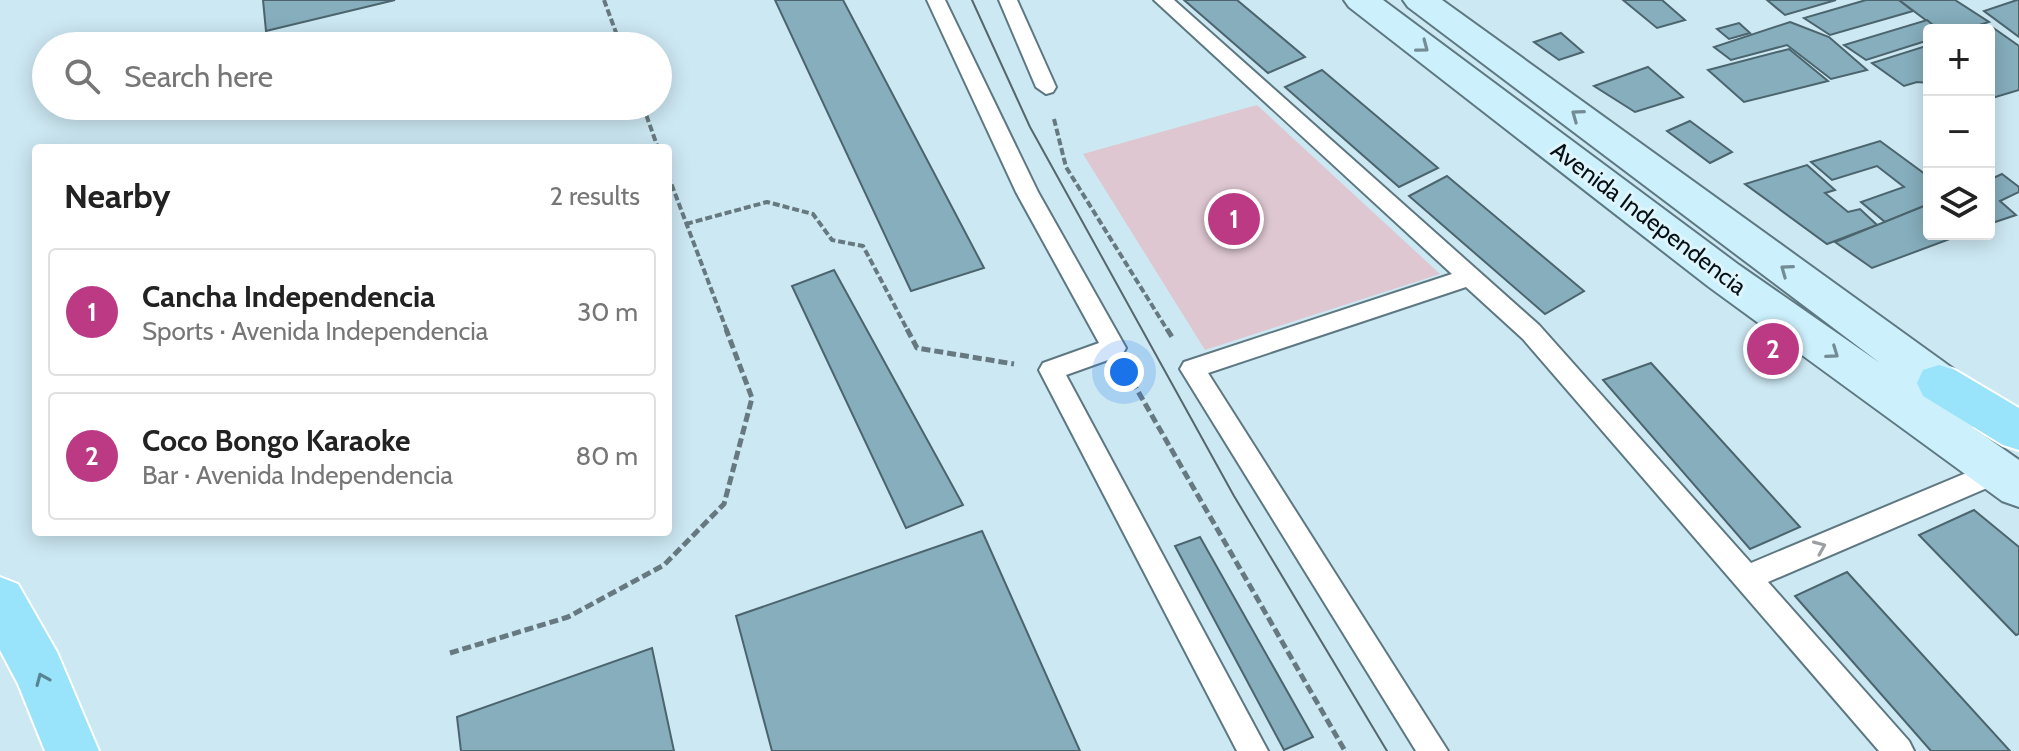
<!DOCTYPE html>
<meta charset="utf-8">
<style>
body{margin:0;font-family:Cabin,sans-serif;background:#f6f6f6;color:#222}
.controls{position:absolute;right:24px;top:24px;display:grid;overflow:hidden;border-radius:8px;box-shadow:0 4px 20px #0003}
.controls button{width:72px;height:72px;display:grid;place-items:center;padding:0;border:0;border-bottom:2px solid #e0e0e0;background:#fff;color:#222;font:40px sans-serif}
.you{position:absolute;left:1124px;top:372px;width:28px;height:28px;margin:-20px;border:6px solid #fff;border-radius:50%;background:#1a73e8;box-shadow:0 0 0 12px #1a73e833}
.badge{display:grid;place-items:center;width:52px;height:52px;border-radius:50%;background:#bb3a83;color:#fff;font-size:26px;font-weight:700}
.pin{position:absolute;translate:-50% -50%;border:4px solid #fff;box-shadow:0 2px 8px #0006}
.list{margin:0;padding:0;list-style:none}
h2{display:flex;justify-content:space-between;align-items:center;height:104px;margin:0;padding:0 32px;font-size:34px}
h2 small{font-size:26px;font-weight:400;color:#767676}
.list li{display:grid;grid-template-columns:52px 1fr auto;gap:24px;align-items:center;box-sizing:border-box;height:128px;margin:0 16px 16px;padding:0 16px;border:2px solid #e0e0e0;border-radius:8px}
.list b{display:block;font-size:30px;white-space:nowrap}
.list p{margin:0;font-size:26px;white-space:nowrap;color:#767676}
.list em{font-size:26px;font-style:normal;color:#767676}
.icon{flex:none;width:44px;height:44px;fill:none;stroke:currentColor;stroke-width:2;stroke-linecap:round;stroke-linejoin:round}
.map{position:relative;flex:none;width:2019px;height:751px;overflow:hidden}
.search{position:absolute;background:#fff;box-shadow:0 4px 20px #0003;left:32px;top:32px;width:640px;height:88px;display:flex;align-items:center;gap:20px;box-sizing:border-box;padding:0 28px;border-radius:44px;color:#767676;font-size:30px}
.panel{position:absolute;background:#fff;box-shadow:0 4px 20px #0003;left:32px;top:144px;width:640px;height:392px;border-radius:8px}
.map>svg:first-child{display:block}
.green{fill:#dec7d1}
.building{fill:#86aebd;stroke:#4b646d;stroke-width:2}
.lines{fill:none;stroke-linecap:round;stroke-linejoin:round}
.lane-casing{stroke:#5e7881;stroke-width:4}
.secondary-casing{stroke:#5e7881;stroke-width:4}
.primary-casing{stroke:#fff;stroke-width:4}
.path-far1{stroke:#677980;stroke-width:4;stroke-dasharray:7 3;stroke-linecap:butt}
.path{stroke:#677980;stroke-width:5;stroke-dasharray:9 4;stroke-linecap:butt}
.lane{fill:#fff;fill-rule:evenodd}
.secondary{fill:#ccf1fd;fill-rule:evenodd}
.primary{fill:#99e3fb;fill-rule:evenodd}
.tram{stroke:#55666c;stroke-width:2}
.oneway{stroke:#738b94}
.oneway2{stroke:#9b9fa1}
.oneway3{stroke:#578493}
.labels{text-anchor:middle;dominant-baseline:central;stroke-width:6;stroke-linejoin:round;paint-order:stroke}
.street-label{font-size:24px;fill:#060f13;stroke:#def5fd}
</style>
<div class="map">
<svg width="2019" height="751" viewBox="0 0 2019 751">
<rect width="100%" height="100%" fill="#cce8f3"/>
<path class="green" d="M1257 105 1440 274 1205 350 1083 154Z"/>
<g class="building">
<path d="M263 0H395L266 31Z"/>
<path d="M775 0H843L984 268 911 291Z"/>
<path d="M1184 0H1237L1305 57 1268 73Z"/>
<path d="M1623 0H1662L1685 20 1657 28Z"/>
<path d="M1767 0H1836L1785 15Z"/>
<path d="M1866 0H1899L1913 11 1830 35 1804 18Z"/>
<path d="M1899 0H1955L1989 22 1963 30H1939Z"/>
<path d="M2019 0V37L1984 11 2017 0Z"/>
<path d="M1927 20 1939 30H1929V40L1866 60 1844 45Z"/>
<path d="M1790 22 1829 37 1867 70 1831 79 1787 45 1731 60 1714 47Z"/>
<path d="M1739 23 1750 33 1729 39 1717 29Z"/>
<path d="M1992 27 2019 46V90L1989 99V30H1981Z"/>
<path d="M1561 33 1583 52 1559 60 1534 42Z"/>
<path d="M1929 45V83L1917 82 1904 86 1872 63Z"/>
<path d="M1789 49 1828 81 1744 102 1708 70Z"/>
<path d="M1648 67 1683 97 1635 112 1594 86Z"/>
<path d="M1322 70 1438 168 1399 187 1285 87Z"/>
<path d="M1690 121 1732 152 1710 163 1667 131Z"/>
<path d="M1880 141 1929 177V204L1885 222 1861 202 1904 187 1877 166 1832 180 1811 162Z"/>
<path d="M1807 165 1835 190 1825 193 1848 212 1860 209 1877 225 1827 244 1745 184Z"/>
<path d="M2002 174 2019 187V192L2000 201 2016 215 1989 224V180Z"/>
<path d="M1447 176 1584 291 1545 314 1409 196Z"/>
<path d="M1929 204V234H1963L1872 268 1835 242Z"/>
<path d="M834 270 963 505 906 528 792 286Z"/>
<path d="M1651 363 1800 527 1750 549 1603 380Z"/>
<path d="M1974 510 2019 547V634L2016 635 1919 535Z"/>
<path d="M982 531 1080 751H772L736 616Z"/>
<path d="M1200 537 1313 737 1284 750 1175 546Z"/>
<path d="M1847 572 2010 751H1931L1795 596Z"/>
<path d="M652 648 674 751H461L457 717Z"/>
</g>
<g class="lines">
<defs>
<g id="lane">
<path d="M927 0H945L1038 192 1126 348 1122 355 1066 375 1268 751H1237L1039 370 1043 363 1099 343 1016 192Z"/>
<path d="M999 0H1017L1056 87 1053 92 1046 94 1036 87Z"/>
<path d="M1154 0H1174L1539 325 1751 563 1990 463 1999 460 2008 463 2012 471 2008 479 1768 582 1909 741 1914 751H1879L1523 339 1466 287 1208 373 1448 751H1416L1180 369 1184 362 1452 274Z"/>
</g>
<path id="secondary" d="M1344 0H1383L1739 265 1880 363 1408 7 1403 0H1442L1955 370 1985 396 1991 409 1985 422 1972 427 2019 460V507L2002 501 1709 287 1349 7Z"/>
<g id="primary">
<path d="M1939 365 1955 370 2019 408V450L2003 445 1923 396 1917 383 1923 370Z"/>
<path d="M0 577 18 584 57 652 99 751H45L18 684 0 650Z"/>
</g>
</defs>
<use href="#lane" class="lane-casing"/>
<use href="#secondary" class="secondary-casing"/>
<use href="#primary" class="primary-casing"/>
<g class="path-far1">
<path d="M604 0 621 46"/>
<path d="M643 106 658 148"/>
<path d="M1054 119 1066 167 1168 331"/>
<path d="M668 175 727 331"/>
<path d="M686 224 767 202 813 214 832 240 863 246 908 331"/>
</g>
<g class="path">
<path d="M907 329 917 348 1014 364"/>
<path d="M1167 329 1172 337"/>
<path d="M1132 381 1345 751"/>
<path d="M450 653 568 617 664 565 724 504 752 398 726 329"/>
</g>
<use href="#lane" class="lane"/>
<use href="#secondary" class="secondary"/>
<use href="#primary" class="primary"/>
<path class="tram" d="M972 0 1030 127 1234 496 1387 751"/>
</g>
<defs><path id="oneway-chevron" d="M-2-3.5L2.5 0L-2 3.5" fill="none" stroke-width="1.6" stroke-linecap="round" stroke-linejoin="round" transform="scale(2)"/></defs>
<g class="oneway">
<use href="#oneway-chevron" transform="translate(1423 47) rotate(37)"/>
<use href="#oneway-chevron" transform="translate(1577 115) rotate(-144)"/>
<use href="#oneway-chevron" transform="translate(1786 270) rotate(-144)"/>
<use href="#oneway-chevron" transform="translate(1833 353) rotate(35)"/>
</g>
<use class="oneway2" href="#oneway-chevron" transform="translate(1820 547) rotate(-23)"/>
<use class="oneway3" href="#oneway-chevron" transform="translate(42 679) rotate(-113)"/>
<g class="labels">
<g class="street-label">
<text transform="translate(1649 218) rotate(37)">Avenida Independencia</text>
</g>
</g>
</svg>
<div class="controls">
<button>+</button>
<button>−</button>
<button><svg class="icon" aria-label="layers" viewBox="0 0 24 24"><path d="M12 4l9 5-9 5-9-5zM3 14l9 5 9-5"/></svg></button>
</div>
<div class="you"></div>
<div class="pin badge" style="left:1234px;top:219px">1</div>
<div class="pin badge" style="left:1773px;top:349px">2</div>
<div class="search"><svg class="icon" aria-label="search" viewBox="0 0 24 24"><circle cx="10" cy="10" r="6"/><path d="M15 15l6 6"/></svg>Search here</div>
<section class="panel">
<h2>Nearby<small>2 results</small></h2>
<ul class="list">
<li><span class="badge">1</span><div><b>Cancha Independencia</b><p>Sports · Avenida Independencia</p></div><em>30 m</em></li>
<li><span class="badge">2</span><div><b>Coco Bongo Karaoke</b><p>Bar · Avenida Independencia</p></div><em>80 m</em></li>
</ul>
</section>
</div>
